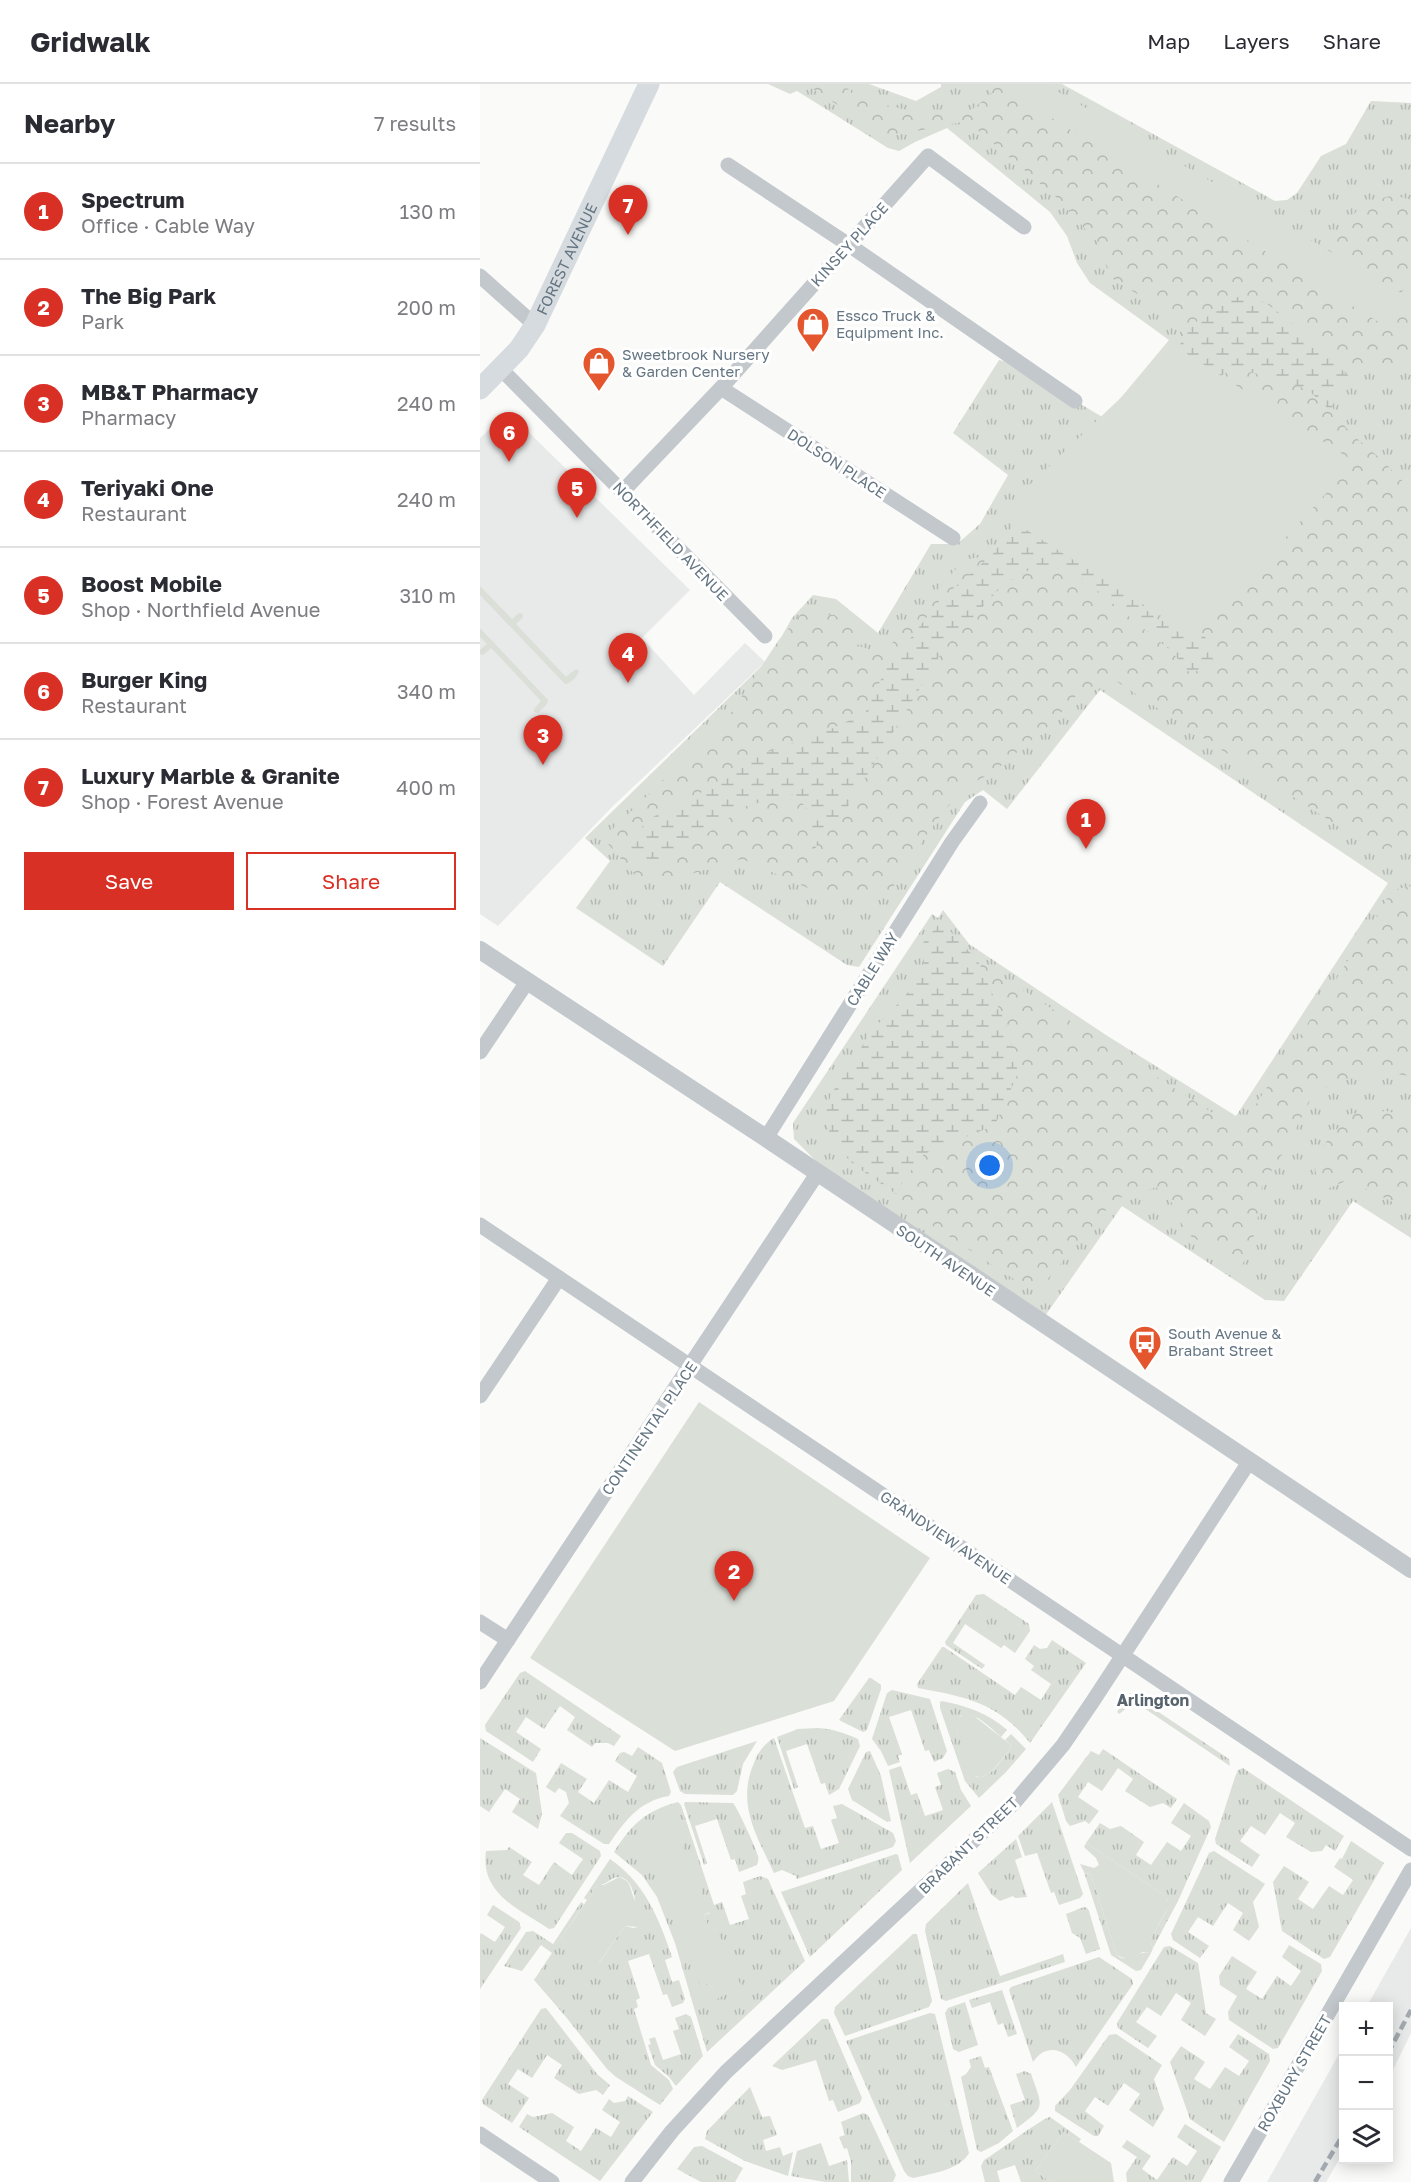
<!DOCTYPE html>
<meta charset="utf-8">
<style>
body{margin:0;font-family:"Golos Text",sans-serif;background:#f2f2f3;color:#2b2b33}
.controls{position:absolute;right:18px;bottom:18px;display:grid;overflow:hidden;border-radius:0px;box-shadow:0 3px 15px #0003}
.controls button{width:54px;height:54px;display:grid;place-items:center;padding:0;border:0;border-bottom:2px solid #e1e1e2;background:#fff;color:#2b2b33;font:30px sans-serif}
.you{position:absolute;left:510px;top:1082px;width:21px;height:21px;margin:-15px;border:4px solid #fff;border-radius:50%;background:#1a73e8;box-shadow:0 0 0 9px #1a73e833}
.badge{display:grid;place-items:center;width:39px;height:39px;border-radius:50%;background:#d93025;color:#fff;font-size:20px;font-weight:700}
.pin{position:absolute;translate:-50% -50px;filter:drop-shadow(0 2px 3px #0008)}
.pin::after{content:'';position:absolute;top:32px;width:21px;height:18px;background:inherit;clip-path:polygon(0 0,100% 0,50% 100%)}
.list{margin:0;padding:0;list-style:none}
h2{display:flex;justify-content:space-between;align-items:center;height:78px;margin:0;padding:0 24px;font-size:26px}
h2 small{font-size:20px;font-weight:400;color:#7c7c81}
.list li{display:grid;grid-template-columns:39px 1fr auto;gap:18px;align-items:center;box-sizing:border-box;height:96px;padding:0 24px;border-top:2px solid #e1e1e2}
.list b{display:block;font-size:22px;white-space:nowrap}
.list p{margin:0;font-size:20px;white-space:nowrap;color:#7c7c81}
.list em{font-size:20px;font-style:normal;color:#7c7c81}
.actions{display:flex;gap:12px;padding:18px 24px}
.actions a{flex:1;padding:14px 0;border:2px solid #d93025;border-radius:0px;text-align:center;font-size:21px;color:#d93025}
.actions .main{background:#d93025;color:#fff}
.icon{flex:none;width:33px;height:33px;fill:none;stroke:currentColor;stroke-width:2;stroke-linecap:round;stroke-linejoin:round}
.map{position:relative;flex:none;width:931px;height:2098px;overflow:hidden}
header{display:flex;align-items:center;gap:36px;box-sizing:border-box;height:84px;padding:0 30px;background:#fff;border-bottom:2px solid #e1e1e2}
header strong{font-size:28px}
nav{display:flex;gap:33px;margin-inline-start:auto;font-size:21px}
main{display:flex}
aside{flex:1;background:#fff}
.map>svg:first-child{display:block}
.built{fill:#e8e9e9}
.grass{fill:url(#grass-tufts);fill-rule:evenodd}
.forest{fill:url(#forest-crowns)}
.wetland{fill:url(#wetland-marsh)}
.green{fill:#dadfd7}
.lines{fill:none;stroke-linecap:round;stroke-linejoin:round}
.minor{stroke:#c3c8cc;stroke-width:15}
.tertiary{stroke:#c3c8cc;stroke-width:18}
.secondary{stroke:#d6dbdf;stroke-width:21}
.rail{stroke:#a2aab0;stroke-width:4.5;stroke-dasharray:9 4.5;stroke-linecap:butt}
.labels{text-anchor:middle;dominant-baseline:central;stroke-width:6;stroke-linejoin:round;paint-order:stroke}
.street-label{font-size:15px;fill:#657683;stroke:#fff}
.poi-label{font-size:15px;fill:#657683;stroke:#fff;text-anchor:start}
.neighbourhood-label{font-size:16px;font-weight:bold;fill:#57646e;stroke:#fff}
</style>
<header>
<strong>Gridwalk</strong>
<nav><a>Map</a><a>Layers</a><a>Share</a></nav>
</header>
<main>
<aside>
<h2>Nearby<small>7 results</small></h2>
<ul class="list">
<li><span class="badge">1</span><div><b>Spectrum</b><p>Office · Cable Way</p></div><em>130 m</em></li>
<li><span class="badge">2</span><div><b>The Big Park</b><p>Park</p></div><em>200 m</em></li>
<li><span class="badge">3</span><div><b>MB&amp;T Pharmacy</b><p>Pharmacy</p></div><em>240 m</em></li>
<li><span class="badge">4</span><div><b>Teriyaki One</b><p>Restaurant</p></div><em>240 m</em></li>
<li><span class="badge">5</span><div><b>Boost Mobile</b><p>Shop · Northfield Avenue</p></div><em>310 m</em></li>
<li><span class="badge">6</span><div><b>Burger King</b><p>Restaurant</p></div><em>340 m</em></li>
<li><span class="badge">7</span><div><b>Luxury Marble &amp; Granite</b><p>Shop · Forest Avenue</p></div><em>400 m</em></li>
</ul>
<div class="actions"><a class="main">Save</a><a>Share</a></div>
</aside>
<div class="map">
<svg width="931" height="2098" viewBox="0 0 931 2098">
<defs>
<pattern id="grass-tufts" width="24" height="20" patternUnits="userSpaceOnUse" patternTransform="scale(1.5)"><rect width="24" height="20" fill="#dadfd7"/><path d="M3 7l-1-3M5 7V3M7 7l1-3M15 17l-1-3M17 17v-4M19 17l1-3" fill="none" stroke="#b4b9b4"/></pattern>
<pattern id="forest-crowns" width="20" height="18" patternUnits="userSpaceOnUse" patternTransform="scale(1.5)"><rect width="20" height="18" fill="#dadfd7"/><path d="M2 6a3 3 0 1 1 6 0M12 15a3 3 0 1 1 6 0" fill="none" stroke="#b4b9b4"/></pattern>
<pattern id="wetland-marsh" width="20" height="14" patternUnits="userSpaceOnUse" patternTransform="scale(1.5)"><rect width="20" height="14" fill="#dadfd7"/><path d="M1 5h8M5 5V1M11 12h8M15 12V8" fill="none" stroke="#b4b9b4"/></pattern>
</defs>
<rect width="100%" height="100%" fill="#fafaf8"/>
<g class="built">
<path d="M28 328 210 506 162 554 214 611 265 559 285 578 132 723 18 842 0 830V354Z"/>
<path d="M931 1844V1949L909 1994 908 1922H887Z"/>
<path d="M863 1963V2069L846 2098H787Z"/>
</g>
<g class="grass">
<path d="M288 0H389L436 17 461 3V0H582L795 117 807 116 817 109 841 72 866 60 891 17 931 19V1154L873 1117 804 1217 785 1216 642 1122 565 1232 342 1083 314 1055 313 1039 452 830 458 834 463 826 489 860 629 953 756 1032 908 799 620 606 527 725 503 706 485 718 379 883 367 881 240 798 183 882 96 824 130 777 105 754 289 575 312 534 333 511 356 515 398 549 451 460H477L500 440 528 391 473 349 519 276 532 279 624 334 689 256 610 199 597 179 587 152 570 128 467 44 435 58 419 67 408 64 317 7 310 10Z"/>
<path d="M504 1510 549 1540 550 1547 535 1569 524 1561 521 1564 485 1540 473 1559 505 1581 502 1585 466 1561 465 1558 496 1511Z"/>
<path d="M572 1556 606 1579 550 1659C518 1619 487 1613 438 1604L437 1600 462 1563H464L535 1611 541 1603 561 1616 571 1600 551 1586 554 1582 545 1575 554 1561 560 1565 567 1564Z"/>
<path d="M45 1587 141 1652 134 1662 128 1659H115L112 1663 87 1646 95 1633 80 1622 64 1645 46 1633 36 1648 61 1665 53 1678 6 1647 5 1641 40 1589Z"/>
<path d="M389 1594H391L401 1601V1605L387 1646 383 1648 359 1636Z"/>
<path d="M412 1606 450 1615 467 1667 463 1674 454 1678 449 1666 445 1667 431 1626 409 1633 422 1670 418 1672 420 1678 408 1682 401 1667 392 1655 407 1609Z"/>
<path d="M650 1609 749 1675 750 1682 655 1618 639 1630 637 1628Z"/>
<path d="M462 1617C487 1622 508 1629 527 1646L521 1653C510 1644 495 1626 480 1632L476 1645 496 1693C511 1696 524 1672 532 1662L525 1656 531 1650 546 1665 526 1688 499 1714 485 1697 460 1624V1618Z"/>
<path d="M338 1644C353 1645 365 1649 378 1655L380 1662 359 1705 349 1711 345 1699 341 1700 327 1660 306 1667 318 1703 314 1705 297 1653 318 1645Z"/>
<path d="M0 1654 56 1689 62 1729 58 1745 32 1728 40 1715 25 1705 9 1728 0 1722Z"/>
<path d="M294 1654 325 1744 333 1742 341 1765 359 1759 351 1736 357 1734 353 1722 362 1720 413 1749 416 1757 413 1763 317 1795 316 1792 302 1786 294 1789C277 1752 256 1720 274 1679 278 1668 284 1660 294 1654Z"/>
<path d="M277 1657 263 1680 257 1707 253 1711 205 1710 200 1707 193 1688 197 1683Z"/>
<path d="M158 1663 182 1679 191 1708 189 1712C159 1717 145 1737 129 1760H124L80 1732 89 1719 86 1708 79 1704 75 1709 66 1703 81 1679 107 1695 98 1708 114 1719 129 1696 148 1708 157 1692 135 1677 140 1669 144 1668 152 1672Z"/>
<path d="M623 1665 697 1715 691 1724 683 1719 670 1723 645 1707 653 1695 638 1684 622 1707 608 1698 598 1713 619 1727 609 1740 605 1737 590 1742 586 1737 578 1711 611 1667 619 1671Z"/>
<path d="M390 1667 401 1692 411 1737 407 1738 372 1716 368 1705 386 1668Z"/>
<path d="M421 1682 431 1711 437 1709 445 1732 463 1726 455 1703 461 1701 457 1689 468 1685 475 1688 481 1706 491 1722 430 1779 409 1686Z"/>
<path d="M763 1684 864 1752 855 1767 846 1761 842 1767 831 1768 806 1753 815 1739 800 1729 785 1751 771 1742 760 1757 780 1771 772 1783 736 1760 735 1755 755 1693 758 1686Z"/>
<path d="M198 1718 201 1721 234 1821 242 1818 250 1841 269 1835 261 1812 266 1810 263 1798 280 1792 288 1795 325 1877 227 1968 195 1859 177 1813 162 1791 134 1768C152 1740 165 1727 198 1718ZM160 1753 230 1829 224 1831 230 1848 236 1845 237 1914 229 1899 221 1902Z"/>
<path d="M205 1718 253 1719C257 1723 276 1764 278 1772 279 1776 278 1777 277 1781L259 1788 255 1775 251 1776 237 1735 215 1742 227 1779 224 1781 204 1720Z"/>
<path d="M572 1718 603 1810 600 1814 579 1821 574 1808 571 1809 557 1769 545 1772 538 1752Z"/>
<path d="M704 1719 729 1737 731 1743 698 1817 673 1864 670 1856 687 1826 688 1816 684 1811 606 1759 620 1739 630 1745 641 1742 664 1758 656 1771 671 1781 687 1758 701 1767 711 1752 691 1739Z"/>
<path d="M86 1749H92L120 1767 121 1772 74 1844 69 1845C39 1825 0 1810 6 1767L27 1766 29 1763 52 1778 43 1791 59 1801 74 1778 92 1791 103 1775 79 1759Z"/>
<path d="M536 1755 542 1773 535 1776 547 1813 535 1814 533 1812 520 1817 512 1811 498 1789Z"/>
<path d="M871 1757 904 1779 850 1873 844 1875 802 1847 793 1798 804 1782 829 1798 818 1815 833 1825 849 1802 863 1811 873 1796 854 1783 860 1774 862 1775Z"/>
<path d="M734 1767 785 1800 773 1818 779 1843 769 1857 753 1846 763 1829 748 1819 733 1842 718 1833 708 1848 729 1862 720 1874 693 1856 691 1850 729 1769Z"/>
<path d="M416 1770 418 1771 422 1786 330 1873 301 1808Z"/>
<path d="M130 1775C164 1798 179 1834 192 1873L185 1876 192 1898 199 1896 205 1915 203 1919 192 1923 187 1910 183 1911 169 1870 148 1877 160 1914 156 1916 158 1923 154 1925 171 1981 189 1996 193 2005 180 2021 136 1993 127 1985 86 1933 54 1896 72 1869 61 1861 42 1887 24 1882 46 1848 53 1847 73 1860 101 1818 104 1820 81 1855 119 1879 145 1842 153 1844 158 1843C157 1831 157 1794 139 1793 130 1793 127 1802 117 1801L107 1816 104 1814Z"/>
<path d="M604 1788 611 1791 637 1871C650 1882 657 1865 671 1869L661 1886 656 1887 631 1871Z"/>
<path d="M488 1799 520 1892 583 1870 585 1878 466 1917 461 1915 445 1847 446 1840Z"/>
<path d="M13 1821 39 1838 41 1844 0 1905V1851L1 1849 15 1858 25 1843 7 1831Z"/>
<path d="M604 1823 607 1824 609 1827 620 1865 606 1870 600 1854 592 1849 586 1830Z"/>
<path d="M433 1850H437L452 1917 449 1923 365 1952 354 1929 355 1923Z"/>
<path d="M809 1861 841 1880 842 1887 798 1964 793 1965 749 1936 748 1928 757 1912 740 1901 739 1892 752 1872 777 1888 766 1905 782 1915 797 1892 811 1902 821 1887 802 1873Z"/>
<path d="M690 1862 718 1879 726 1929 736 1935 725 1952 701 1936 711 1919 696 1909 681 1932 667 1923 656 1938 677 1952 668 1964 638 1944 637 1939 684 1863Z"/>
<path d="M619 1873 652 1895 653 1900 596 1983C587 1965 566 1958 553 1978L529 1906 531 1903Z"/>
<path d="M522 1906 537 1950 528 1953 523 1939 518 1941 510 1918 492 1924 489 1916Z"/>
<path d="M485 1918 498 1961 479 1968 473 1965 465 1929 468 1924Z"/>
<path d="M66 1924 117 1990 130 2001 123 2011 116 2006 99 2010 74 1994 82 1981 67 1971 52 1994 38 1985 28 2000 49 2014 32 2039 3 2020 2 2016 61 1925Z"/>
<path d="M450 1929 455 1930 489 2069C480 2086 450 2090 433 2094L428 2092 424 2087 366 1957Z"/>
<path d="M206 1930 211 1933 223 1972 196 2002 189 1993 175 1981 168 1961 171 1960 169 1955 175 1953 183 1976 201 1970 193 1947 199 1945 195 1934Z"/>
<path d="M342 1935H348L382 2014 380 2019 358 2028 353 2016 349 2017 336 1976 302 1986 292 1982Z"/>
<path d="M636 1950 682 1981 674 1995 684 2025 673 2043 649 2026 660 2010 644 1999 628 2022 615 2013 605 2027 624 2042 618 2052H614L575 2027V2022L590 2006 629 1951Z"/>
<path d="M758 1950 789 1970 790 1977 744 2058 710 2035 690 1978 701 1962 725 1978 714 1995 730 2005 745 1983 759 1992 769 1977 749 1963Z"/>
<path d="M501 1972 505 1984 509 1983 533 2047 519 2059 501 2068 497 2066 481 1993 486 1990 491 1983 489 1976Z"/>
<path d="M545 1987 551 1990C563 2024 566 2022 537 2044L530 2021 545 2016 536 1990Z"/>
<path d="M270 2003 282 2033 290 2032 297 2051 283 2056 286 2067 300 2063 303 2072 313 2068 308 2092 265 2077 225 2055 227 2047Z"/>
<path d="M148 2012 173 2028 120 2097 39 2043 47 2030 53 2033 72 2029 94 2043 86 2057 101 2067 116 2044 131 2053 140 2038 122 2026 129 2015 134 2019 145 2017Z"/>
<path d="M383 2029 388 2031 416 2091 413 2098H371V2078L367 2064 364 2065 359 2053 365 2051 361 2038Z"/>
<path d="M570 2033 601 2055 599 2058 584 2048 555 2087 571 2098H541L535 2081 517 2087 520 2098H505L501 2082 504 2076C517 2069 562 2034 570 2033Z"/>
<path d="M705 2040 741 2063 721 2098H647L646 2089 657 2073 642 2063 647 2056 671 2072 662 2085 677 2096 693 2073 707 2082 717 2067 697 2053Z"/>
<path d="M341 2059 349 2082 367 2076 369 2098H345L311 2092 317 2067Z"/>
<path d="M222 2062 263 2084 255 2098H221L197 2085 214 2063Z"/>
</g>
<g class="forest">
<path d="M318 0H360L381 15 431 27 482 33 512 10 500 0H549L832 168 870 135 883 119 914 111 931 116V279C913 280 898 284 881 289 820 307 867 347 895 370 908 381 919 394 931 406V759L896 767 636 597 602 605 572 639 510 691C470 702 431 777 408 811L348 813 262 775 183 798 154 790 123 754 245 638 298 557 321 530 354 531 370 540 379 562 404 570 425 542 484 476 525 468 695 280 701 241 678 223 630 193 618 159 577 114 487 37 407 53 333 5Z"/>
<path d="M931 802V992L892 987 835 1007 806 1064 782 1102 776 1146 762 1182 702 1147 697 1124 676 1103 646 1114 637 1113 566 1197 549 1205 421 1121 416 1110 425 1094 444 1070 515 1041 528 945 498 877 748 1039 766 1036 913 806Z"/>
<path d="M907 1027 931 1034V1127L868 1096 842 1107 835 1086 843 1062 869 1030Z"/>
</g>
<g class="wetland">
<path d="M762 211 786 219 812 239 837 260 869 293C851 306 849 307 854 330L828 306 798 294 753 285 703 313 575 454 679 536 697 533C719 547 737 554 731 583L710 589 691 567 591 485 554 483 523 501 465 563 367 724 333 767 332 730 314 710 266 722 184 780 165 779 145 760 171 734 232 703 282 670 351 645 385 629 405 587 460 516 513 470 563 399 669 308 712 242 728 227Z"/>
<path d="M459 840 470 847 498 877 528 945 538 989 515 1041 444 1070 425 1094 416 1110 374 1081 352 1058 345 1031 351 1010 370 983 391 947 421 917 444 888 443 859Z"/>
</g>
<g class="green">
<path d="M517 0H565L921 209 931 194V210L908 244Z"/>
<path d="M695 262 875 378 714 553 520 429Z"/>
<path d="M0 502 32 535 39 529 43 530V533L36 540 86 593 96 585 99 587C98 592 90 600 85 600L0 511Z"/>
<path d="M0 544 68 616 67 620 58 629 54 628V625L61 617 16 569 11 564 3 571 0 570V566L7 560 0 553Z"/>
<path d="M219 1318 450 1474 354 1617 195 1667 50 1574Z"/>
<path d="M484 1630 494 1632 532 1662C524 1671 506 1703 493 1690L476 1645 477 1635Z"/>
<path d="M192 1738 230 1828 224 1831 230 1847 237 1845 261 1902 237 1915 229 1899 221 1903 159 1753Z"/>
<path d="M606 1759 687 1813 689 1822 670 1856 673 1864 671 1869 663 1868 648 1876 637 1871 611 1791 604 1788 600 1780 614 1784 619 1781 616 1774 604 1763Z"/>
<path d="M139 1793C153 1798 149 1805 155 1816 160 1824 167 1824 166 1836L158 1843 145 1842 118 1880 81 1855 117 1801H124Z"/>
<path d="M584 2048 631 2079 634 2098H571L555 2087Z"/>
</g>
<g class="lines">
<g class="minor">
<path d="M248 81 369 161 595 317"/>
<path d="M0 192 55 241"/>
<path d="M21 285 285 552"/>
<path d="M241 304 473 454"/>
<path d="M143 407 241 304 448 72 544 143"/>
<path d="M0 968 47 898"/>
<path d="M286 1054 472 758 500 719"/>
<path d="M0 1141 931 1765"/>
<path d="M0 1312 79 1194"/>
<path d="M0 1538 28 1556"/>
<path d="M0 1598 337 1090"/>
<path d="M0 2050 72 2098"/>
<path d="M152 2098 192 2047 246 1988 534 1719 583 1661 613 1617 769 1378"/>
<path d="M751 2098 931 1786"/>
</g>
<path class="tertiary" d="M0 866 286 1054 931 1485"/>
<path class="secondary" id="s1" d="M0 305 39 265 55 241 169 0"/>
<g class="rail">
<path d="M908 1969 931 1926"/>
<path d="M835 2098 864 2049"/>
</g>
</g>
<defs>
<symbol id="shop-pin" viewBox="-11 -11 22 30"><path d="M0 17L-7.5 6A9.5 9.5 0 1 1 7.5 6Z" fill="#e4572e" stroke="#fff"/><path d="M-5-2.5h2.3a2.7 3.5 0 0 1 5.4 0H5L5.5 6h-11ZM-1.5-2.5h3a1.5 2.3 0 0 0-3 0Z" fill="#fff"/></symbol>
<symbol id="bus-pin" viewBox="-11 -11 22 30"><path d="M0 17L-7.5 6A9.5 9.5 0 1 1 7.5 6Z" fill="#e4572e" stroke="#fff"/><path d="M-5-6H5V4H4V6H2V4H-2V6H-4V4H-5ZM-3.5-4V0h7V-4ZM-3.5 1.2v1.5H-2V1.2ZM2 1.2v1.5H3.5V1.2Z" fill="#fff"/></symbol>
</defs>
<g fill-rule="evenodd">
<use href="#shop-pin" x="314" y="221" width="38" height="52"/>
<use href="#shop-pin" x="100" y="260" width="38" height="52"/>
<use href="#bus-pin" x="646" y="1239" width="38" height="52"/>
</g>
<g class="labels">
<g class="street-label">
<text transform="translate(369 160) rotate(-48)">KINSEY PLACE</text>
<text stroke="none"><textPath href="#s1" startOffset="158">FOREST AVENUE</textPath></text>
<text transform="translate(357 379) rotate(33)">DOLSON PLACE</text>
<text transform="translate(191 457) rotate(46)">NORTHFIELD AVENUE</text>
<text transform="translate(392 885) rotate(-58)">CABLE WAY</text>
<text transform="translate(466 1176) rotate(34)">SOUTH AVENUE</text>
<text transform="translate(169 1344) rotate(-56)">CONTINENTAL PLACE</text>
<text transform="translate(466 1453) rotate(34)">GRANDVIEW AVENUE</text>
<text transform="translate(488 1761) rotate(-44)">BRABANT STREET</text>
<text transform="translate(814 1989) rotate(-60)">ROXBURY STREET</text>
</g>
<g class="poi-label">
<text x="356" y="231">Essco Truck &amp;<tspan x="356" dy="17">Equipment Inc.</tspan></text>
<text x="142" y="270">Sweetbrook Nursery<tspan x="142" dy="17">&amp; Garden Center</tspan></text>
<text x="688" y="1249">South Avenue &amp;<tspan x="688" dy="17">Brabant Street</tspan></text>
</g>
<g class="neighbourhood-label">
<text x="673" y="1616">Arlington</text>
</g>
</g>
</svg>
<div class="controls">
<button>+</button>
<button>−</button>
<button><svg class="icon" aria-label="layers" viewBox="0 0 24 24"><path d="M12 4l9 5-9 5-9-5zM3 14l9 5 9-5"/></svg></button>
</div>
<div class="you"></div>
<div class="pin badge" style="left:606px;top:765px">1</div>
<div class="pin badge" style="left:254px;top:1517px">2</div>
<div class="pin badge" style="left:63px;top:681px">3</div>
<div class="pin badge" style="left:148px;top:599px">4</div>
<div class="pin badge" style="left:97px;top:434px">5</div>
<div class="pin badge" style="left:29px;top:378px">6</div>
<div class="pin badge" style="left:148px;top:151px">7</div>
</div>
</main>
